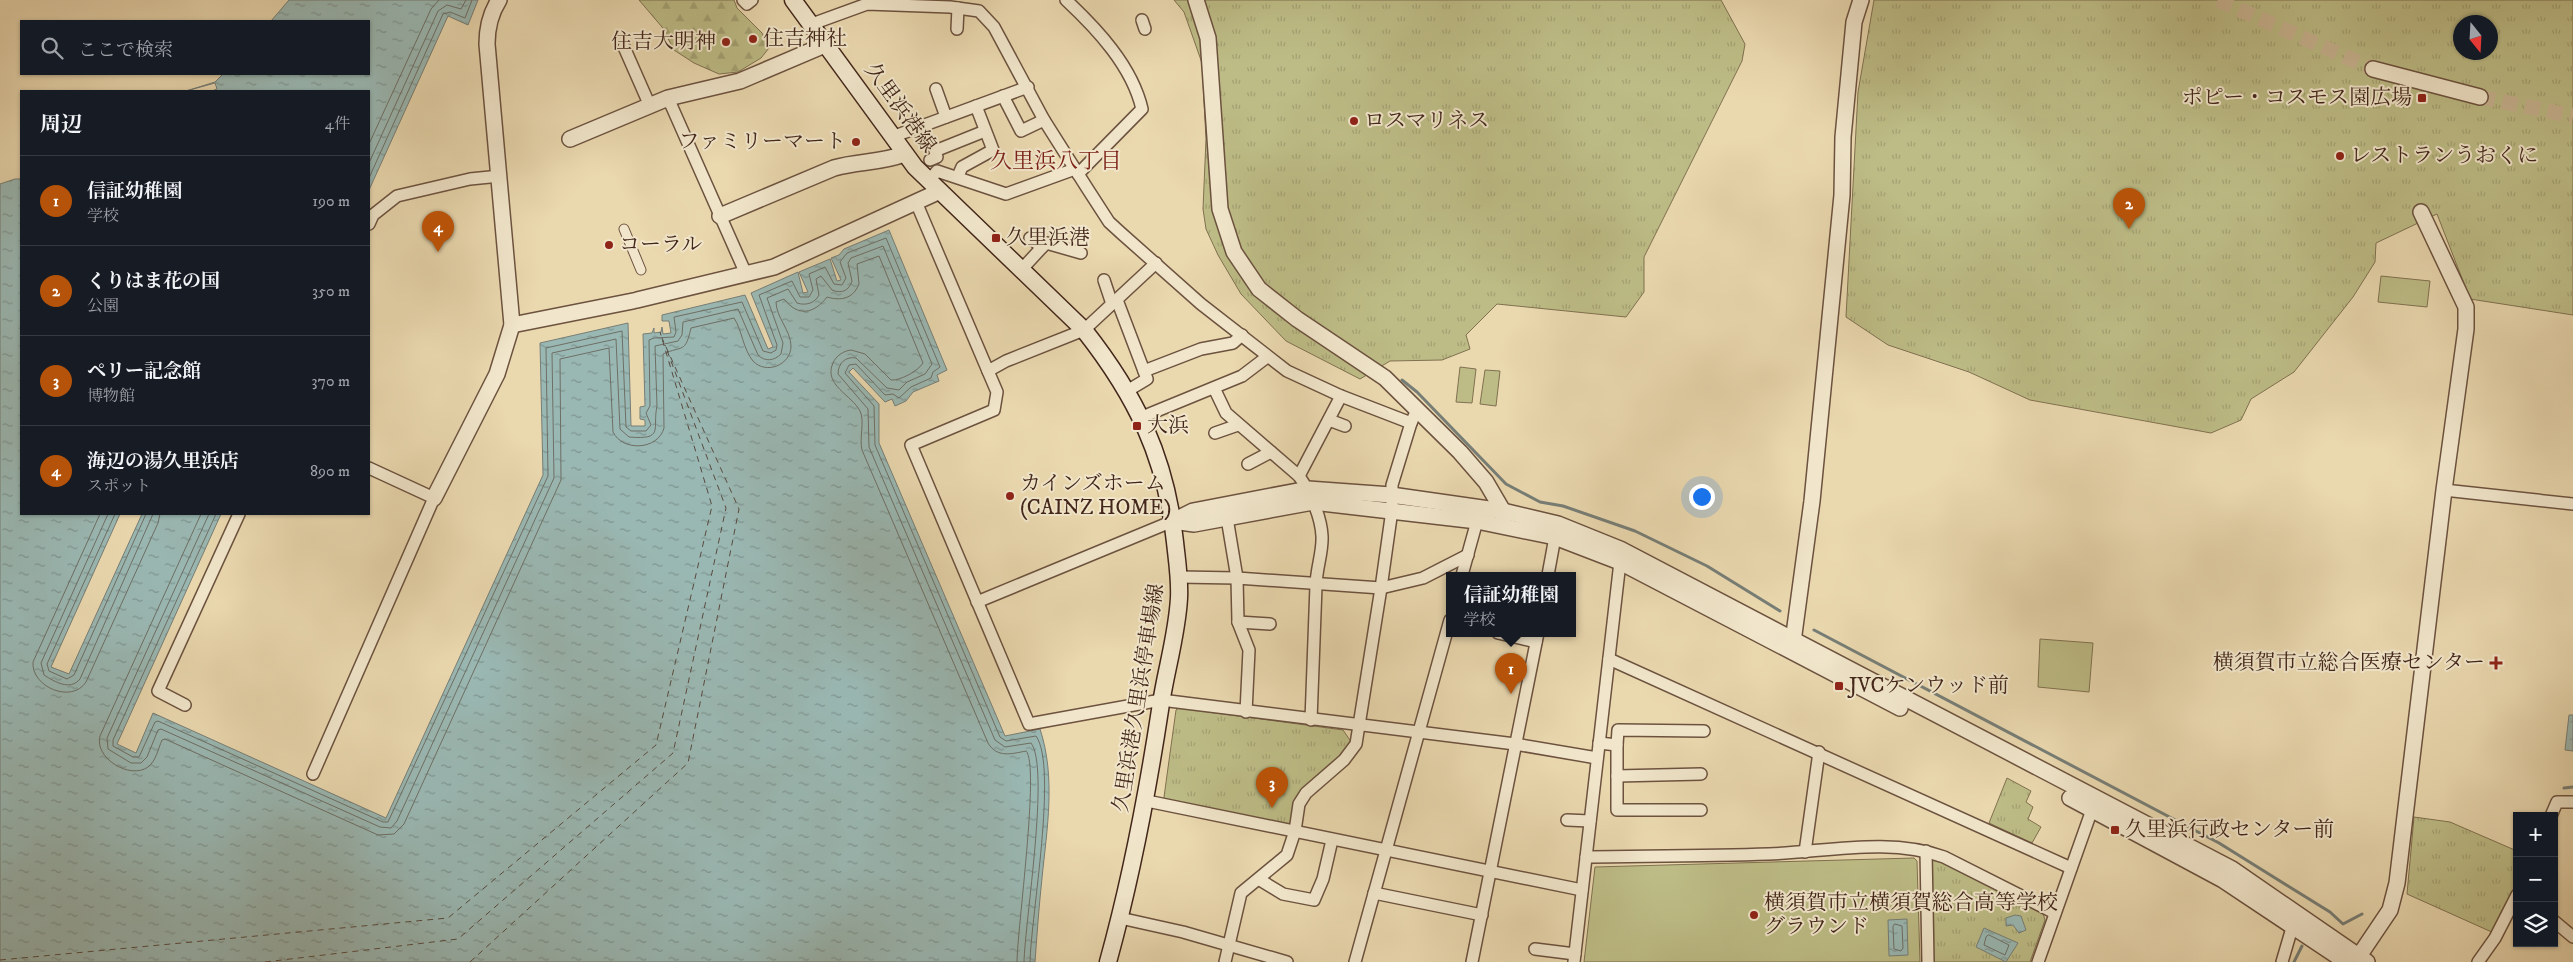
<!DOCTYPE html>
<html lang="ja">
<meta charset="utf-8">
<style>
body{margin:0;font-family:"IM FELL DW Pica","Noto Serif JP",serif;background:#242831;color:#f1f3f6}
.controls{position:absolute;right:15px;bottom:15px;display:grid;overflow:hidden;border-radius:0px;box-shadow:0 1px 4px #0004}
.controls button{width:45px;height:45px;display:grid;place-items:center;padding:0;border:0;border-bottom:1px solid #363941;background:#171b24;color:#f1f3f6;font:25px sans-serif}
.compass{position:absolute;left:2453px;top:15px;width:45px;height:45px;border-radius:50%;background:#171b24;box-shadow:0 1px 4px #0004;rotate:162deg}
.you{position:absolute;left:1701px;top:496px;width:18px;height:18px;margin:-12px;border:4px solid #fff;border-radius:50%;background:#1a73e8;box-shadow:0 0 0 8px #1a73e833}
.badge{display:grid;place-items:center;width:32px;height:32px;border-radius:50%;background:#b45309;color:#fff;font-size:16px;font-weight:700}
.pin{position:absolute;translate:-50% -41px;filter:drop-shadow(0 1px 2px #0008)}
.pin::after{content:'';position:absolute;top:26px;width:18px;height:15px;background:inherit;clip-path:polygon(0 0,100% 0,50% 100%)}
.popup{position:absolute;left:1446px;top:572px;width:130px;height:65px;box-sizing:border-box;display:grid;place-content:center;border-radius:0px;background:#171b24;filter:drop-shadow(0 1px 4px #0005);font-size:16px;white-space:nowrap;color:#9ea1a6}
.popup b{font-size:19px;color:#f1f3f6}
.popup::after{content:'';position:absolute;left:50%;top:100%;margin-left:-10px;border:10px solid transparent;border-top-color:#171b24}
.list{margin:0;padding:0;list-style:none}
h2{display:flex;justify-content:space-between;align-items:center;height:65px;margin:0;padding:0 20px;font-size:21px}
h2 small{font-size:16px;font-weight:400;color:#9ea1a6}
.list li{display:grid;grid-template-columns:32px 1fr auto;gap:15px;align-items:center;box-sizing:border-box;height:90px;padding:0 20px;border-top:1px solid #363941}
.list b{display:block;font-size:19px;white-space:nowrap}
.list p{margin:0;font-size:16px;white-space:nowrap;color:#9ea1a6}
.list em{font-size:16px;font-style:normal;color:#9ea1a6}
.icon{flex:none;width:28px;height:28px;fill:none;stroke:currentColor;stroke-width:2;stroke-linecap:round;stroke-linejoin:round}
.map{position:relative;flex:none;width:2573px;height:962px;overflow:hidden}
.search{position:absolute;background:#171b24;box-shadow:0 1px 4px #0004;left:20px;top:20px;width:350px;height:55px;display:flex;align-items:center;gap:12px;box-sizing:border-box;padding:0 18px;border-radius:0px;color:#9ea1a6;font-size:19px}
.panel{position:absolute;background:#171b24;box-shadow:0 1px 4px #0004;left:20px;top:90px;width:350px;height:425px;border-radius:0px}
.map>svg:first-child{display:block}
.forest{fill:url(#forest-firs);stroke:#807150}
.park{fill:url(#park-tufts);stroke:#807150;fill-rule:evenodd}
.pitch{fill:#bdbc86;stroke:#807150}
.water{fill:url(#water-ripples);stroke:#777e76}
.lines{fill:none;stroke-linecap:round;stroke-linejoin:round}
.shore{stroke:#6e6f66;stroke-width:1}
.stream{stroke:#777e76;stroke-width:3}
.ferry{stroke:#584a40;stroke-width:1;stroke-dasharray:6 5;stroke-linecap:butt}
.tertiary-tunnel{stroke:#c8b491;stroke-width:15;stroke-dasharray:15 8;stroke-linecap:butt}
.pedestrian-casing{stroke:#6c523f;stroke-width:11}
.minor-casing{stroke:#6c523f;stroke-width:14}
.tertiary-casing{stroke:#6c523f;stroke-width:18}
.secondary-casing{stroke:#42261a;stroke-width:19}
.pedestrian{stroke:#f1e6cb;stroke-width:9}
.minor{stroke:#f1e6cb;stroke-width:11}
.tertiary{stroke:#f1e6cb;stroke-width:15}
.secondary{stroke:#f1e6cb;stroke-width:16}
.poi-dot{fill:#8f2418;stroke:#f1e6cb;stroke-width:2}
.labels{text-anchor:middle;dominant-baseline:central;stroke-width:4;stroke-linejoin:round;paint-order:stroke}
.poi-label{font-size:21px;fill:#42261a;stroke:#f1e6cb;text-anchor:start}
.street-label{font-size:21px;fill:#42261a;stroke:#f1e6cb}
.neighbourhood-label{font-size:22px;fill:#7a1f14;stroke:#f1e6cb}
</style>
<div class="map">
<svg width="2573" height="962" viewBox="0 0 2573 962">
<defs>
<pattern id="forest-firs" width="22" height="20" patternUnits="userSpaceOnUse" patternTransform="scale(1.25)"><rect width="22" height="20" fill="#bdbc86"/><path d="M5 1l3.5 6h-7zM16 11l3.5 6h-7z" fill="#a4a173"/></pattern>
<pattern id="park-tufts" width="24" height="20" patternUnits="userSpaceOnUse" patternTransform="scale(1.25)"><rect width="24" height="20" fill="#bdbc86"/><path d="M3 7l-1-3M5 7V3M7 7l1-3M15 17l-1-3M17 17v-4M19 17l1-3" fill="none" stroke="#a4a173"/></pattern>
<pattern id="water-ripples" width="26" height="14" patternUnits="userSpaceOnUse" patternTransform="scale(1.25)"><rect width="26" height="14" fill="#9ab8b3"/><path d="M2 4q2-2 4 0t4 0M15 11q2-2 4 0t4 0" fill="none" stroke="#7f9591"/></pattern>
</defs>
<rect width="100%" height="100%" fill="#ead8af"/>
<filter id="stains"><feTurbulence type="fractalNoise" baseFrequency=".004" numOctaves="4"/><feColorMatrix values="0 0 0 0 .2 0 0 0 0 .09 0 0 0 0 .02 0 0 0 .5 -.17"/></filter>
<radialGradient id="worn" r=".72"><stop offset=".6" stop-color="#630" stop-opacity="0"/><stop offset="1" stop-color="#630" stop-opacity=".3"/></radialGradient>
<path class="forest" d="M639 0H734L737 8 762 33 769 48 761 58 738 72 719 74 694 63 674 50 662 27Z"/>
<g class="park">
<path d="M1174 0H1721L1745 44 1742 61 1644 257V292L1626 317 1497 304 1466 335 1470 349 1442 360 1390 361 1360 379 1286 341 1241 294 1218 255 1206 229 1203 209 1206 139 1202 63 1184 12Z"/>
<path d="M1874 0H2573V315L2470 299 2437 214 2376 243 2375 262 2353 297 2294 372 2251 399 2241 420 2211 433 2030 400 1969 372 1888 345 1846 317 1858 92ZM2460 22H2490V52H2460Z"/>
<path d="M1179 708 1343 730 1352 743 1342 758 1314 779 1292 820 1287 825 1165 800 1164 797 1176 710Z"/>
<path d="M2007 778 2031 791 2026 802 2033 807 2028 819 2041 827 2032 843 1989 823Z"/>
<path d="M2414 817 2450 822 2517 851V882L2494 933 2407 894Z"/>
<path d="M1935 859 2043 913 2045 920 2030 962H1932L1929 863Z"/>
</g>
<g class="pitch">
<path d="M2381 276 2430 281 2427 307 2378 302Z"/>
<path d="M1460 367 1476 369 1472 403 1456 402Z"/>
<path d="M1485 370 1500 371 1496 406 1480 404Z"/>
<path d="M2040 639 2093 643 2089 692 2038 687Z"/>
<path d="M1914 858 1917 861 1920 962H1584L1595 867Z"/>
</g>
<g class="water">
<path d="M289 0H478L468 25 448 16 369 190V91H212L217 89 215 83 186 91 215 82 223 74H369V21H271Z"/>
<path d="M15 179H21V514H120L51 667 69 674 142 514H221L117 744 136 753 153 713 386 818 543 475 540 343 628 323 631 426H645V420L640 419V407L645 406 643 334 652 333 654 328V333L661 332 662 327 663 334 671 333 669 321H662V315L745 295 768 349 773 347 751 293 798 272 803 293 808 292 799 272 830 259 837 281 841 280 831 258 839 255 844 249 889 230 947 370 937 375 939 381 913 392 906 401 895 406 892 399 885 402 853 368 849 372 879 404V443L1005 736 1040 729C1056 778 1047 828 1042 878 1039 906 1037 934 1035 962H0V184Z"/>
<path d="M2569 715H2573V751L2565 750Z"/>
<path d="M2015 915 2021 916 2026 930 2019 933 2013 925 2006 926V918Z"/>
<path d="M1907 919 1908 955 1889 956 1888 920Z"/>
<path d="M1984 928 2018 943 2006 962 1976 947Z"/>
</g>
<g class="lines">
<g class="shore">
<path d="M369 144 431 9 439 0"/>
<path d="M369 163 438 11 447 5 461 9 466 0"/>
<path d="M369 178 443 14 450 12 465 18 472 0"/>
<path d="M100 514 33 662C31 687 72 704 86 682L158 523 160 514"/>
<path d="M108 514 41 663 44 675C55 682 70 691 80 679L153 514"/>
<path d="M115 514 47 664 49 671 67 679 74 675 146 514"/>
<path d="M201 514 100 736C94 758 130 780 148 767 156 761 158 749 162 740L165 739 378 835 394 834 404 824 561 480 560 359 609 348 613 432C623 452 658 450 664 428L663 354C683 345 685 354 691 328L734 318C742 330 743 349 753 361 766 375 791 365 791 346 791 331 776 317 776 302L784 299C798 317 814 314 827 297 841 301 853 299 859 284L857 264 879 256 923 363C918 371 900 381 891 380L865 354 851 350C843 351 836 356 833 363 823 385 852 395 860 411 865 421 859 438 862 450L988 743C997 758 1011 754 1026 751 1040 765 1017 931 1017 962"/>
<path d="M209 514 107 738 108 749 131 763H141L147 757 158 730 161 729 380 827 391 828 397 821 554 478 552 353 616 339 620 429 629 437C665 440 652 429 657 406L655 346 678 341 682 335 683 322 738 309 758 355C765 362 774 361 781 354L783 343 767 298 788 289 797 303C806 306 815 303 819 295L816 279 821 276 832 290C841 294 849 291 852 281L848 263 851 258 883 246 932 364 925 374 907 382 899 390 887 388 856 358C846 356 838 363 838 374L868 409 869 447 995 740 1005 747 1031 743C1050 768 1025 921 1024 962"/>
<path d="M216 514 113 740V746L133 757H139L155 722 158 721 383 822H388L548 476 546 348 622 331 626 427 631 431H646L651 425 646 413 650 406 649 340 654 338 674 337 676 332 674 317 742 302 763 351 771 353 776 350 777 345 759 295 792 281 800 297H809L813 290 809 274 825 267 834 284 842 285 846 278 840 262 847 253 886 238 940 367 933 372 931 378 911 387 899 398 893 394 885 395 856 364 849 365 845 373 874 406 875 445 1000 737 1006 741 1036 736C1058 767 1031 916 1030 962"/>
<path d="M1895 924 1902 926 1903 948 1901 951 1894 949 1893 927Z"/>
<path d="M1989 935 2009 945 2005 955 1984 945 1986 937Z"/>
</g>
<g class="stream">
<path d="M1402 380 1417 392 1506 484 1540 502 1563 506 1635 531 1707 566 1780 611"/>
<path d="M1814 630 2219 843 2330 912 2343 924 2362 914"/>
<path d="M2564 788 2573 787"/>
<path d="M2294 962 2302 946"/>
</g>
<g class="ferry">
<path d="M0 960 448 918 656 745 712 506 660 332"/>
<path d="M265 962 458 939 673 753 726 508 665 345"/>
<path d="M470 962 688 763 739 509 662 338"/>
</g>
<g class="tertiary-tunnel">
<path d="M2218 0 2373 69"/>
<path d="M2480 97 2573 116"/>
</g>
<defs>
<path id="pedestrian" d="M624 229 641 270"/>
<g id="minor">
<path d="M743 0 747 4 752 0"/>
<path d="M1066 0C1097 29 1132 66 1142 109L1078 174"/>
<path d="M1142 20 1145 29"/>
<path d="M812 24 867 4 950 7 979 11 994 27 1044 120 1087 188 1109 222 1121 233 1201 304 1287 371 1341 396 1411 423 1416 412"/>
<path d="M957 29 958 8"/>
<path d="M624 47 650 106"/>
<path d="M936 89 946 117"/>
<path d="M1003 96 1021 131 1044 120"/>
<path d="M668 98 746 274"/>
<path d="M892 137 1028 87"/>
<path d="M930 160 937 157 935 151 985 131"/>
<path d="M958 176 962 167 993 150 976 106"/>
<path d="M929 181 937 171 1006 194 1075 169"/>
<path d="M916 202 988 371 1006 361 1084 330 1156 263"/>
<path d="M369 224 373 215 397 196 470 179 500 176"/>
<path d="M1030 238 1042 247 1046 243 1081 253"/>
<path d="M1022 269 1046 243"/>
<path d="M1104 280 1112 304"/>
<path d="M1117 300 1147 379 1127 391"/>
<path d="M988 371 997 392 994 410 911 445 1029 724 1161 700 1515 744 1597 758"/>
<path d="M1144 371 1201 349 1233 343 1242 335"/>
<path d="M1214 388 1226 413 1299 476C1310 492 1321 516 1322 536 1323 552 1316 569 1316 586 1314 630 1313 675 1311 720"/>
<path d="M1142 417 1242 376 1267 357"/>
<path d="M1329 420 1345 426"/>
<path d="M1215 433 1238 425"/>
<path d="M1248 464 1271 452"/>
<path d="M1299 476 1341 396"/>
<path d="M2444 490 2573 504"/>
<path d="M1227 518 1237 578 1238 622 1249 650 1246 712"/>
<path d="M1462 575 1477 521"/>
<path d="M1548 575 1555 537"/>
<path d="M1179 577 1237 578 1381 588 1423 578 1468 555"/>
<path d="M977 602 1173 521"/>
<path d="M1238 622 1270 624"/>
<path d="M1498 633 1536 642"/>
<path d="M1609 659 2071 868"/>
<path d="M185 705 158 691 239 514"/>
<path d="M1599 743 1617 745 1618 730 1704 731"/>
<path d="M1617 745V810H1701"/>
<path d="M313 774 434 498 369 468"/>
<path d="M1617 776 1701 774"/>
<path d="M1147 801 1582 890"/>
<path d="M2551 816 2557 802H2573"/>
<path d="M1567 820 1590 821"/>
<path d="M1926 851 1928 962"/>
<path d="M1805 852 1819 752"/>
<path d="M1586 857C1647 856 1708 856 1769 854 1825 852 1890 837 1944 857L2055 913"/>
<path d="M1260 880 1283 894 1314 900 1323 879 1332 840"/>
<path d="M1374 893 1482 915"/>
<path d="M1120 918 1183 932 1287 962"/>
<path d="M2554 921 2573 937"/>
<path d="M1535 949 1575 954"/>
<path d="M1225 962 1241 893 1287 855 1295 831 1299 804 1306 793 1344 760 1356 744 1381 588 1392 510V485L1411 423"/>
<path d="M1355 962 1450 620"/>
<path d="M1472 962 1538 633"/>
<path d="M1574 962 1620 562"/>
<path d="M2038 962 2094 804"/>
<path d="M2282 962 2294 921"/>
<path d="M2478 962 2495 938 2517 895"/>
</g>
<g id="tertiary">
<path d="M1196 0 1208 38 1220 209 1234 252 1259 289 1297 319 1385 378 1460 452 1486 482 1503 511 1504 520"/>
<path d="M2373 69 2480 97"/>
<path d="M570 139 668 98 740 81 827 44"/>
<path d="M720 216 834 168C858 161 881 163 904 154"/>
<path d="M637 300 774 267 940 191"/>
<path d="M512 325 633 301"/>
<path d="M434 498 497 374 512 325 487 44C487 27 490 14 499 0"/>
<path d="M1173 521 1193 511 1308 489 1391 495 1503 511 1558 524 1620 549 2232 869 2367 962"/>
<path d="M1173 521 1194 524 1313 502 1477 521 1555 537 1620 562 1900 708"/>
<path d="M1792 649 1812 501 1842 195 1843 137 1854 22 1861 0"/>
<path d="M2070 798 2223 880 2346 962"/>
<path d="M2359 956 2390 910 2397 883 2444 490 2466 329V307L2421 212"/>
</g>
<path id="secondary" d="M793 0 915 167 1084 330C1136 396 1166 457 1175 542 1177 561 1180 579 1179 598 1177 636 1165 673 1160 710 1147 795 1131 879 1108 962"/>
</defs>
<use href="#pedestrian" class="pedestrian-casing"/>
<use href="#minor" class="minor-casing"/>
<use href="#tertiary" class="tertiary-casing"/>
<use href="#secondary" class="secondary-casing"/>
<use href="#pedestrian" class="pedestrian"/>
<use href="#minor" class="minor"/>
<use href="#tertiary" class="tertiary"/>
<use href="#secondary" class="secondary"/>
</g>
<g class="poi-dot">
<circle cx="753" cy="39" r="5"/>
<circle cx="726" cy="42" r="5"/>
<rect x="2417" y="93" width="10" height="10" rx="2.5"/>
<circle cx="1354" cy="121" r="5"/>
<circle cx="856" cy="142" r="5"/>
<circle cx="2340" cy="156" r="5"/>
<rect x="991" y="233" width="10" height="10" rx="2.5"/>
<circle cx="609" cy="245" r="5"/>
<rect x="1132" y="421" width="10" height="10" rx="2.5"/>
<circle cx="1010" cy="496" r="5"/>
<path d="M2493.5 655.5h5v5h5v5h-5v5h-5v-5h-5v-5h5z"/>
<rect x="1834" y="681" width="10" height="10" rx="2.5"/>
<rect x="2110" y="825" width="10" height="10" rx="2.5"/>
<circle cx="1754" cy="915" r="5"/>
</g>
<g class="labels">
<g class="poi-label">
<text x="763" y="39">住吉神社</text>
<text x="716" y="42" text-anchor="end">住吉大明神</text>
<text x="2412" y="98" text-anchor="end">ポピー・コスモス園広場</text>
<text x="1364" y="121">ロスマリネス</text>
<text x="846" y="142" text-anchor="end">ファミリーマート</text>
<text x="2350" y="156">レストランうおくに</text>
<text x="1006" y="238">久里浜港</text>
<text x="619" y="245">コーラル</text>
<text x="1147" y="426">大浜</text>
<text x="1020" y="484">カインズホーム<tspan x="1020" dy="24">(CAINZ HOME)</tspan></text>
<text x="2485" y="663" text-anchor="end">横須賀市立総合医療センター</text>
<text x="1849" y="686">JVCケンウッド前</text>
<text x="2125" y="830">久里浜行政センター前</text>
<text x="1764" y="903">横須賀市立横須賀総合高等学校<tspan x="1764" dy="24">グラウンド</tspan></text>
</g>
<g class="street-label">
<text transform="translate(900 108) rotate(54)">久里浜港線</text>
<text transform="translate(1139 698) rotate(-81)">久里浜港久里浜停車場線</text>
</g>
<g class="neighbourhood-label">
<text x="1056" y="161">久里浜八丁目</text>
</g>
</g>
<rect width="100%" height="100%" filter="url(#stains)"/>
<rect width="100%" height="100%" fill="url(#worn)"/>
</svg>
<div class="controls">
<button>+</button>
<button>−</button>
<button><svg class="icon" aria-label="layers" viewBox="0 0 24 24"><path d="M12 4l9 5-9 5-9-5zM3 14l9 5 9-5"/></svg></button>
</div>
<svg class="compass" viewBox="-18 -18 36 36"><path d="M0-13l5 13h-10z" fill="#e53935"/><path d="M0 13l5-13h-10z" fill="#9ea1a6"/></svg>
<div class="you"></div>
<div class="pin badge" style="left:1511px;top:694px">1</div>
<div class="popup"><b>信証幼稚園</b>学校</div>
<div class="pin badge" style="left:2129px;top:229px">2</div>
<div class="pin badge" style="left:1272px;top:808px">3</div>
<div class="pin badge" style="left:438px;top:252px">4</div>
<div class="search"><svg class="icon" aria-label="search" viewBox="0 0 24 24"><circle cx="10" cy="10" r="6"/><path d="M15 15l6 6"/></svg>ここで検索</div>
<section class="panel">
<h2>周辺<small>4件</small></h2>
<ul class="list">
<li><span class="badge">1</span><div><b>信証幼稚園</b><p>学校</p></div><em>190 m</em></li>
<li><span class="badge">2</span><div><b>くりはま花の国</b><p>公園</p></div><em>350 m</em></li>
<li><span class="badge">3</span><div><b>ペリー記念館</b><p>博物館</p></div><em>370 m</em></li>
<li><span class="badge">4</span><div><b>海辺の湯久里浜店</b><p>スポット</p></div><em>890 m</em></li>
</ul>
</section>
</div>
